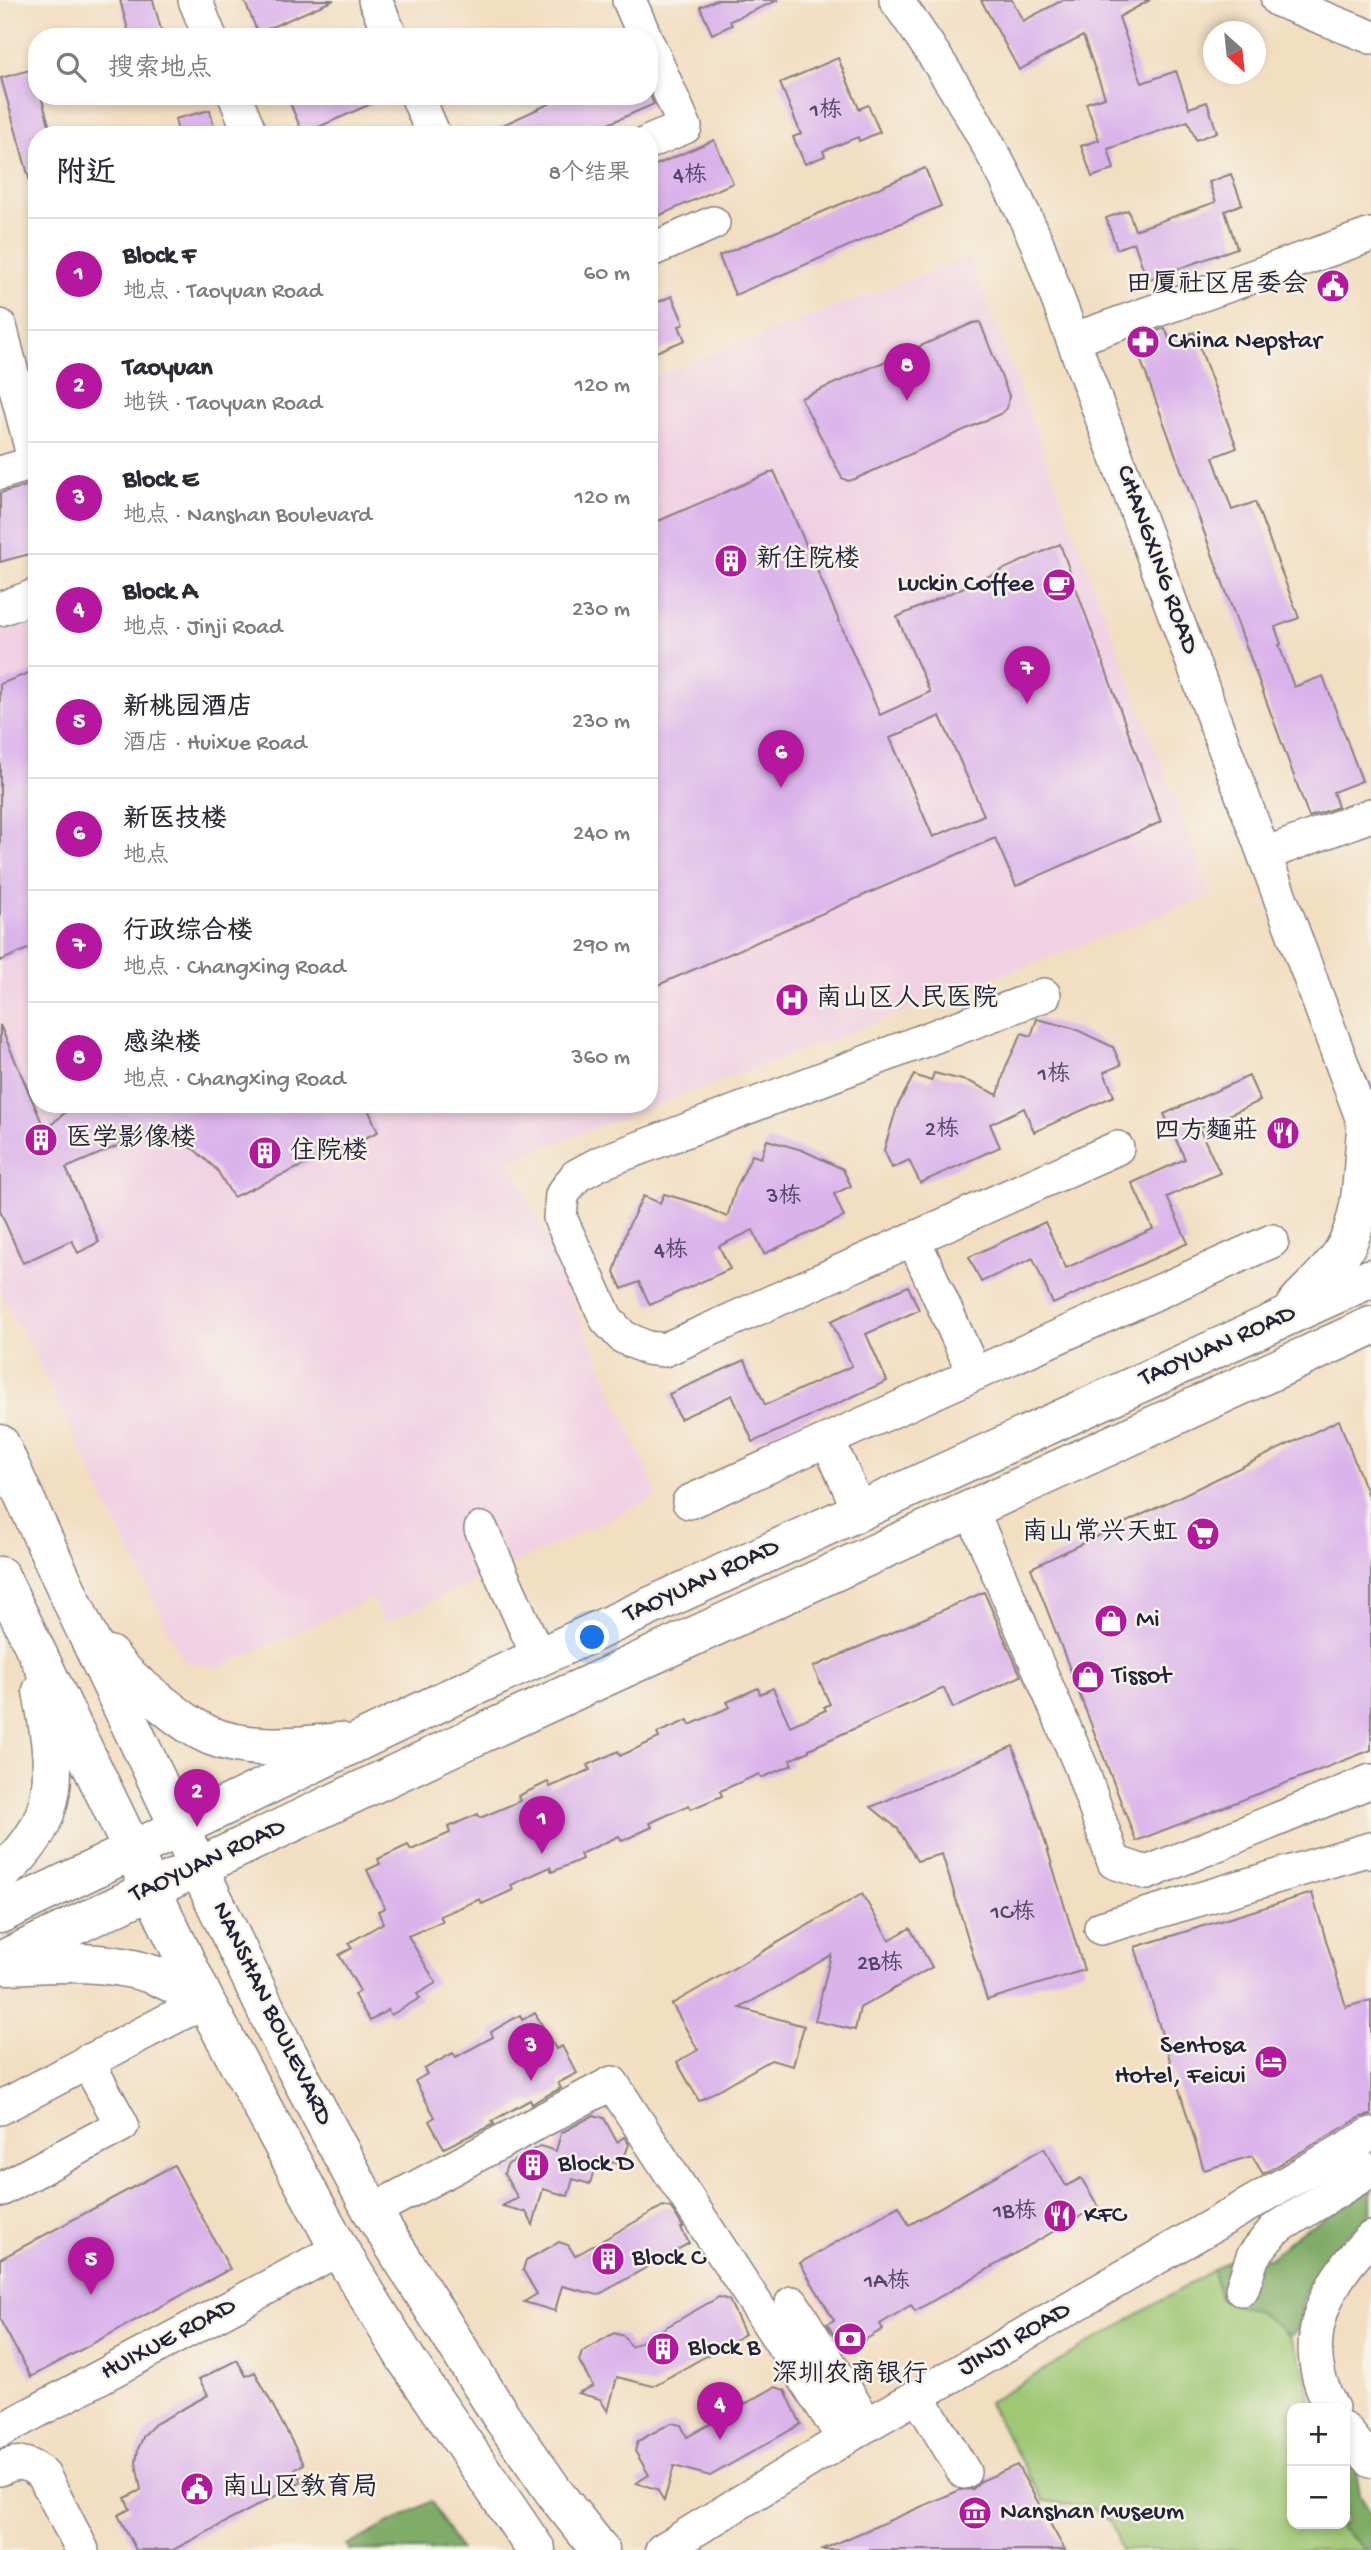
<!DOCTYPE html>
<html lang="zh">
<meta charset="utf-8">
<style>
body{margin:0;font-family:"Gochi Hand","LXGW WenKai TC",sans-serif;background:#f2f2f3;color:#2b2b33}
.controls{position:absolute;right:21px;bottom:21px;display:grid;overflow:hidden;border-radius:14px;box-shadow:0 4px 10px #0003}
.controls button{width:63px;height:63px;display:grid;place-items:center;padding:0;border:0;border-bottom:2px solid #e1e1e2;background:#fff;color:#2b2b33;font:35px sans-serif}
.compass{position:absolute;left:1203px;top:21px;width:63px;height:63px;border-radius:50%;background:#fff;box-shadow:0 4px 10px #0003;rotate:153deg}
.you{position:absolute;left:593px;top:1638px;width:24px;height:24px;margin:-18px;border:5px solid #fff;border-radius:50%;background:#1a73e8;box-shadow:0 0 0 10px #1a73e833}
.badge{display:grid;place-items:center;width:46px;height:46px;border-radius:50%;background:#b5179e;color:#fff;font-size:23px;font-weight:700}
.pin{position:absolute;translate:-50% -58px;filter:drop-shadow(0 2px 4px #0008)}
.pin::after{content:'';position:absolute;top:37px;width:24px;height:21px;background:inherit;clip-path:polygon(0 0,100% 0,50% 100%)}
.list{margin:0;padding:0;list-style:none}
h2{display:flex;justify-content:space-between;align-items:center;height:91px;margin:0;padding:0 28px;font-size:30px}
h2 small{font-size:23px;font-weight:400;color:#7c7c81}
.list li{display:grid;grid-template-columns:46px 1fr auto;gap:21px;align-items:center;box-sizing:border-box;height:112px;padding:0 28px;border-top:2px solid #e1e1e2}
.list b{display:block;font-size:26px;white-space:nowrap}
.list p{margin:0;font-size:23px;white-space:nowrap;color:#7c7c81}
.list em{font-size:23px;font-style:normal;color:#7c7c81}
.icon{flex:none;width:38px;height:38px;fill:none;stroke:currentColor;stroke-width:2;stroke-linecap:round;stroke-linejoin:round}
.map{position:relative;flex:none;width:1371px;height:2550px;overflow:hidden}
.search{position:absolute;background:#fff;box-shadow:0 4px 10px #0003;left:28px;top:28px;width:630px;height:77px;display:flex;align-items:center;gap:18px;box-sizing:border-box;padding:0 24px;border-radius:28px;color:#7c7c81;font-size:26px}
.panel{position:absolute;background:#fff;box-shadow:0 4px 10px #0003;left:28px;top:126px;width:630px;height:987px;border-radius:28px}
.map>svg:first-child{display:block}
.built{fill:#f1d0e3}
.green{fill:#9fc874;stroke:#607558;stroke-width:2}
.forest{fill:#7fac66;stroke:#506750;stroke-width:2}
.building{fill:#dbb3eb;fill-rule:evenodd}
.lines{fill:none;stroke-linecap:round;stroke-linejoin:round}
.minor-casing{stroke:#8a807e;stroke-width:36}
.major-casing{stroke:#8a807e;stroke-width:41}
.minor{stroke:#fff;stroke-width:33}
.major{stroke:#fff;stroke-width:38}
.labels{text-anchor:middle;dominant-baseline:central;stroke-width:5;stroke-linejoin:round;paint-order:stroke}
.number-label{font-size:23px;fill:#504667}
.poi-label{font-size:26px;fill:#22223b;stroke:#f7f3e8;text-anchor:start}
.street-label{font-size:26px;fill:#22223b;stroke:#f7f3e8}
</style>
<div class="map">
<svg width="1371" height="2550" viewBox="0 0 1371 2550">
<rect width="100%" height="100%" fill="#f7f3e8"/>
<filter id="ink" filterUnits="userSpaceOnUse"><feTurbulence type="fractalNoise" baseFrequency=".0143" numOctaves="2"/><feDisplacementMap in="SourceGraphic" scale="14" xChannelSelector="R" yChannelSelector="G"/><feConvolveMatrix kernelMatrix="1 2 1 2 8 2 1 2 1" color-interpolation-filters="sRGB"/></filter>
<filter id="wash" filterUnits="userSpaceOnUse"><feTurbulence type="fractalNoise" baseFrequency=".00686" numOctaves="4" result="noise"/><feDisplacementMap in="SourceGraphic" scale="28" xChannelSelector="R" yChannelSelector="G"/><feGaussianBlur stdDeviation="1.57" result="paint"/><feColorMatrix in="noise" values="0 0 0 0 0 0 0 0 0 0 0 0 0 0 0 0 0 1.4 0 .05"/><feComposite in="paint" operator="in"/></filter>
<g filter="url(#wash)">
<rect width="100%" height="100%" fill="#f2dec1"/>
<path class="built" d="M970 257 1211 896 511 1160 658 1496 385 1623 372 1598 218 1668 183 1660 31 1348 0 1292V595L37 581V1104H649V378Z"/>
<path class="green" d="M1213 2270 1220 2299C1232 2303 1246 2306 1257 2311 1293 2327 1311 2371 1310 2408H1292V2524H1336L1367 2550H1121C1109 2501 1088 2508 1044 2501L988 2403Z"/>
<g class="forest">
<path d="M1371 2190V2215C1344 2235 1317 2261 1305 2293 1301 2305 1300 2319 1297 2331L1288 2336C1267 2313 1249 2308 1220 2299L1213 2270 1238 2255 1270 2258 1297 2234Z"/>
<path d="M1345 2446 1356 2469 1360 2495 1371 2514V2550H1367L1336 2524H1345Z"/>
<path d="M431 2501 460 2550H349L347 2546Z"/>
</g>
<g id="blocks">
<g class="building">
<path d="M120 0H153L163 37H130Z"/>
<path d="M244 0H334L258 33Z"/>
<path d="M716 0H778L730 21 732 25 712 34 700 7Z"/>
<path d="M981 0H1012L1023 21 1063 0H1150L1119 17 1142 83 1176 71 1189 108 1207 102 1217 132 1196 140 1188 121 1108 149 1114 169 1092 177 1081 146 1099 140 1086 103 1105 97 1083 36 1019 70Z"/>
<path d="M838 58 859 109 868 105 880 132 859 141 858 137 823 151 825 156 805 164 793 137 801 134 780 83Z"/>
<path d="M37 68V96H41L52 135H37V184L31 185 1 78Z"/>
<path d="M287 96H389L303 134Z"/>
<path d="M566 96H650L654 104 583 135H481Z"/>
<path d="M210 110 216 135H179L175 119Z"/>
<path d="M714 140 733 183 649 220V168Z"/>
<path d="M925 168 941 206 735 295 719 256Z"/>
<path d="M1231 174 1242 204 1225 211 1237 248 1147 280 1134 242 1117 249 1106 218 1128 210 1135 230 1216 202 1209 182Z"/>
<path d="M672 296 684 324 679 326 685 340 649 355V306Z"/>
<path d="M980 322 1009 396 1007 408 1002 413 855 479 848 481 842 478 801 398 973 323Z"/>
<path d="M1165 328 1170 341 1194 332 1237 448 1213 457 1232 510 1255 502 1299 618 1275 627 1281 644 1279 645 1294 687 1323 676 1362 781 1333 792 1338 807 1309 817 1133 339Z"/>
<path d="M774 471 880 715 930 692 897 617 1060 544 1161 822 1016 886 995 838 649 989V525ZM940 716 984 815 933 837 890 738Z"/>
<path d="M37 483V552L0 562V493Z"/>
<path d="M37 670V945L0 961V684Z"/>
<path d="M1037 1019 1073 1028 1113 1047 1121 1065 1104 1072 1114 1096 1034 1132 1024 1108 990 1124 1000 1147 920 1183 909 1160 892 1168 884 1150 897 1107 914 1075 931 1081 934 1073 970 1082 998 1095 1006 1066 1022 1033 1031 1036Z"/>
<path d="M0 1025 45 1130 75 1104H366L378 1132 233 1197 217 1170 195 1150 179 1142 156 1136 116 1133 120 1145 66 1168 99 1242 78 1253 72 1240 23 1263 0 1211Z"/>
<path d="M1249 1076 1260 1101 1199 1128 1220 1173 1167 1197 1188 1243 1053 1304 1033 1258 981 1282 969 1257 1045 1222 1066 1268 1153 1229 1132 1183 1185 1159 1164 1114Z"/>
<path d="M767 1140 802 1150 843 1169 851 1186 834 1194 844 1217 764 1254 753 1230 719 1246 730 1269 650 1305 639 1282 622 1289 614 1272 627 1229 643 1196 660 1203 664 1194 699 1204 727 1217 736 1188 752 1155 761 1158Z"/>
<path d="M908 1286 919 1310 866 1334 887 1381 753 1442 732 1395 680 1419 669 1394 745 1360 765 1405 852 1366 831 1321Z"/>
<path d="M1339 1420 1371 1504V1750L1136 1841 1031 1568Z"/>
<path d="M984 1592 1021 1676 953 1708 944 1688 809 1749V1751L790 1760 792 1765 761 1778 759 1774 720 1791 722 1796 691 1809 689 1805 650 1823 652 1827 622 1841 619 1836 580 1854 582 1859 552 1872 550 1867 511 1885 513 1890 482 1904 480 1899 440 1916 443 1921 408 1936 436 1983 417 1994 420 1998 391 2015 388 2010 370 2021 354 1995 360 1991 339 1955 352 1948 349 1943 383 1923 378 1911 385 1908 367 1870 380 1864 378 1859 408 1845 411 1850 450 1833 448 1827 478 1814 480 1818 520 1801 518 1796 548 1782 550 1787 590 1770 588 1765 618 1751 620 1756 659 1738 657 1733 688 1720 690 1725 730 1707 727 1702 758 1688 760 1694 773 1688 790 1726 826 1710 824 1707 830 1704 813 1667Z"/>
<path d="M1013 1746 1040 1825 1084 1970 987 2000 942 1854 917 1861 898 1829 871 1807Z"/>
<path d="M1312 1893 1346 2007 1371 2000V2115L1361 2117 1263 2174 1252 2156 1204 2170 1135 1947Z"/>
<path d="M862 1894 889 1940 910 1928 932 1967 860 2008 855 2030 815 2021 831 1955 786 1982 740 2008 804 2026 793 2066 771 2060 699 2101 677 2062 698 2050 672 2004Z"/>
<path d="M535 2013 556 2049 562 2046 577 2073 558 2083 561 2088 540 2099 532 2104 530 2100 492 2121 494 2124 444 2148 429 2121 435 2117 415 2081 427 2074 424 2069 453 2053 456 2057 493 2037 491 2032 520 2015 522 2020Z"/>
<path d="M594 2115 604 2118 617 2142 624 2137 629 2144 625 2155 633 2168 597 2158 590 2184 573 2179 568 2196 543 2189 533 2225 526 2212 502 2206 518 2198 504 2174 507 2165 540 2146 556 2151 561 2133Z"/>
<path d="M1044 2148 1066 2186 1081 2178 1098 2206 915 2311 911 2305 880 2324 883 2329 845 2352 827 2324 834 2320 800 2263 899 2206 909 2225Z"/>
<path d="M174 2165 230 2269 31 2377 0 2320V2259Z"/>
<path d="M663 2206 671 2208 683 2227 681 2228 689 2243 598 2295 562 2286 555 2311 524 2302 537 2294 523 2270 526 2260 559 2242 568 2245 575 2256Z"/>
<path d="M719 2297 729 2300 745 2334 653 2386 617 2377 608 2412 600 2399 578 2393 593 2386 579 2361 582 2352 614 2333 624 2336 631 2347Z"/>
<path d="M237 2360 246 2376 255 2372 304 2464 295 2469 302 2482 173 2550H136L118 2515 130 2509 125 2498 141 2490 136 2463 138 2449 144 2435 155 2424 208 2395 199 2379Z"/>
<path d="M775 2387 785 2390 801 2424 710 2476 674 2466 664 2501 657 2489 636 2483 649 2475 635 2451 638 2441 671 2423 681 2425 687 2437Z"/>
<path d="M1017 2465 1065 2550H821L960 2490 973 2489 981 2481Z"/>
</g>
</g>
</g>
<g filter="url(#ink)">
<use href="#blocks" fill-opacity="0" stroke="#8a807e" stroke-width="2"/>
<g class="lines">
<defs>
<g id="minor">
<path d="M195 0 210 37"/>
<path d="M375 0 391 37"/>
<path d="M629 0 645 37"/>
<path d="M896 0C952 77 998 156 1037 243L1371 1142"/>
<path d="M1278 0 1371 37"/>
<path d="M649 46 685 127 649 142"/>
<path d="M235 96 251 135"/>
<path d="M417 96 434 135"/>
<path d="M649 251 713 223"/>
<path d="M0 326 35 463"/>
<path d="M1075 339 1371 235"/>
<path d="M0 473 37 462"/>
<path d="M0 609 37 595"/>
<path d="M1265 854 1371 815"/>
<path d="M1044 995 600 1163 576 1176 562 1195 560 1218 607 1320 623 1337 647 1348 664 1350 1117 1148"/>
<path d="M914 1240 974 1373"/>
<path d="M828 1440 859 1510"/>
<path d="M689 1502 1272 1241"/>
<path d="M971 1509 1081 1767 1114 1862 1147 1873 1371 1781"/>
<path d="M481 1529 539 1658"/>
<path d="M1101 1928 1370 1849 1371 1852"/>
<path d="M0 2108 205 2001"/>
<path d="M0 2190 122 2125 87 2061"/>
<path d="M372 2211 612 2083 844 2439"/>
<path d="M1242 2289 1253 2256 1274 2230 1371 2170"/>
<path d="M792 2303 867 2425"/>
<path d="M918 2396 964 2472"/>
<path d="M1332 2408C1296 2344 1322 2286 1371 2238"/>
<path d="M1345 2430 1371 2461"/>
<path d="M0 2431 339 2249"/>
<path d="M0 2469C17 2460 30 2462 44 2476L82 2550"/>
<path d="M662 2550 867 2425 1371 2134"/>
</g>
<g id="major">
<path d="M1297 1303C1312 1287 1330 1272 1342 1253 1364 1218 1362 1170 1366 1130"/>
<path d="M0 1444 81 1621 281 2041 372 2211 499 2413 557 2496 600 2550"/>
<path d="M0 1576 205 2001 339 2249 408 2362 536 2550"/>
<path d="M109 1655C123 1673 142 1689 161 1703 176 1715 192 1728 211 1736 251 1752 298 1746 340 1742"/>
<path d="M0 1874C65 1819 56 1767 42 1691"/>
<path d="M0 1914 447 1699 1371 1278"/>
<path d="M0 1961 450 1748 1371 1326"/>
<path d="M6 1965C54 1963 105 1959 151 1974 170 1981 188 1992 205 2001"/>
</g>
</defs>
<use href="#minor" class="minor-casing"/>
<use href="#major" class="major-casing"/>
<use href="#minor" class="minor"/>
<use href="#major" class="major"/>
</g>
</g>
<defs>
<symbol id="civic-disc" viewBox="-11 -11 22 22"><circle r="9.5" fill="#b5179e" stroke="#f7f3e8"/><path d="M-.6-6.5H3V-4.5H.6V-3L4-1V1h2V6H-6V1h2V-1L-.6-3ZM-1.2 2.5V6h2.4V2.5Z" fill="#fff"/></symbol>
<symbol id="pharmacy-disc" viewBox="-11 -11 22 22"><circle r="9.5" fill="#b5179e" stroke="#f7f3e8"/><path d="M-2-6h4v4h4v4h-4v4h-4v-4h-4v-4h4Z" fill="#fff"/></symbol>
<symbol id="building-disc" viewBox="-11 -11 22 22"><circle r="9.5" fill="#b5179e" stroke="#f7f3e8"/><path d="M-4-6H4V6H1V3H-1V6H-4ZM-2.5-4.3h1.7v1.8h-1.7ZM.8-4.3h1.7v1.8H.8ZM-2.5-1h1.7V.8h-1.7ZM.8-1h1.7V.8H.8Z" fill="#fff"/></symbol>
<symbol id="cafe-disc" viewBox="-11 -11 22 22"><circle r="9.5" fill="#b5179e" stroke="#f7f3e8"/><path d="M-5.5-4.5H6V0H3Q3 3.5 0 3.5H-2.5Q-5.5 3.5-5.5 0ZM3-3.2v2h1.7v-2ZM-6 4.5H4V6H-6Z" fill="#fff"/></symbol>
<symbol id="hospital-disc" viewBox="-11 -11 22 22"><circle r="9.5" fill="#b5179e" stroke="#f7f3e8"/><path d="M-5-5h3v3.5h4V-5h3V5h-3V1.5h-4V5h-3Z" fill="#fff"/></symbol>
<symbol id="restaurant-disc" viewBox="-11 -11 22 22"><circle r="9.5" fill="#b5179e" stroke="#f7f3e8"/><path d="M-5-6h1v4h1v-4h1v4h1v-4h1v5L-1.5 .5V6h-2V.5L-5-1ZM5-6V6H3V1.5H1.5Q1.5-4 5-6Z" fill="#fff"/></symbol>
<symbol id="supermarket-disc" viewBox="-11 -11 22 22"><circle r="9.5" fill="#b5179e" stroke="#f7f3e8"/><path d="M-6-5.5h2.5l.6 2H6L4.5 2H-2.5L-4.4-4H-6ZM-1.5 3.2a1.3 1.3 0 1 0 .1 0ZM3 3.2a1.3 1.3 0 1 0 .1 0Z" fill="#fff"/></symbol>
<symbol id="shop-disc" viewBox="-11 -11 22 22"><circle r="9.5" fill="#b5179e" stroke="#f7f3e8"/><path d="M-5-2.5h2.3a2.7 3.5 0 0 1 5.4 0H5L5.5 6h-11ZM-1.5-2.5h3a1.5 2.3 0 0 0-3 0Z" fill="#fff"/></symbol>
<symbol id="hotel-disc" viewBox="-11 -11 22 22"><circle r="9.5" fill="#b5179e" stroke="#f7f3e8"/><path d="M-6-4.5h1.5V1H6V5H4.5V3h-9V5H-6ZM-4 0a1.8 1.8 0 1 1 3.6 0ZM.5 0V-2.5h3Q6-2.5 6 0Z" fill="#fff"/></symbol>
<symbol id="bank-disc" viewBox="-11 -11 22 22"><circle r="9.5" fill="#b5179e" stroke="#f7f3e8"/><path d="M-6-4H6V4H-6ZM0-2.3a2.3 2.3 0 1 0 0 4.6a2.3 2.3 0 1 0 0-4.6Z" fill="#fff"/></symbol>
<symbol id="museum-disc" viewBox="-11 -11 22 22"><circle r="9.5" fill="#b5179e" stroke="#f7f3e8"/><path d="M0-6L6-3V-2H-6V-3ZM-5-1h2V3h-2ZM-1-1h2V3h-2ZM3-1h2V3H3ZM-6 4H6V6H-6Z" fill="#fff"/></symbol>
</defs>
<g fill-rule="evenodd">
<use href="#civic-disc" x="1314" y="267" width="38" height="38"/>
<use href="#pharmacy-disc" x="1124" y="323" width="38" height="38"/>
<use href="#building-disc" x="712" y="542" width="38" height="38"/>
<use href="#cafe-disc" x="1040" y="566" width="38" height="38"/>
<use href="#hospital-disc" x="773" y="981" width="38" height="38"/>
<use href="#restaurant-disc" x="1264" y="1114" width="38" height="38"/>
<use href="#building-disc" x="22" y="1121" width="38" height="38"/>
<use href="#building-disc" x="246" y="1134" width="38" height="38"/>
<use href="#supermarket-disc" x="1184" y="1515" width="38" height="38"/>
<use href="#shop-disc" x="1092" y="1602" width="38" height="38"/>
<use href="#shop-disc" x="1069" y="1658" width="38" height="38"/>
<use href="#hotel-disc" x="1252" y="2043" width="38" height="38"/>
<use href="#building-disc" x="514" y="2146" width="38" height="38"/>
<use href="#restaurant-disc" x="1041" y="2197" width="38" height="38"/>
<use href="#building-disc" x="589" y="2240" width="38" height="38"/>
<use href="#bank-disc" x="831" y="2320" width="38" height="38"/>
<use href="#building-disc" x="644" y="2330" width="38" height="38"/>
<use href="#civic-disc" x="178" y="2470" width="38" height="38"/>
<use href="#museum-disc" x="956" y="2494" width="38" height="38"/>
</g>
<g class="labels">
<g class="number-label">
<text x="826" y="111">1栋</text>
<text x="690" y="176">4栋</text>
<text x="1054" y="1075">1栋</text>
<text x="942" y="1130">2栋</text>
<text x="784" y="1197">3栋</text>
<text x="671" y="1251">4栋</text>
<text x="1013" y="1913">1C栋</text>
<text x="880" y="1964">2B栋</text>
<text x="1015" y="2212">1B栋</text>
<text x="887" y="2282">1A栋</text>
</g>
<g class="poi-label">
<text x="1308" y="286" text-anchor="end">田厦社区居委会</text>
<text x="1168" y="342">China Nepstar</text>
<text x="756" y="561">新住院楼</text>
<text x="1034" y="585" text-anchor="end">Luckin Coffee</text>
<text x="816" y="1000">南山区人民医院</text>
<text x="1258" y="1133" text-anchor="end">四方麵莊</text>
<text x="66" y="1140">医学影像楼</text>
<text x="290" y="1153">住院楼</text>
<text x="1178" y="1534" text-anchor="end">南山常兴天虹</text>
<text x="1136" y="1621">Mi</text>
<text x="1112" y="1677">Tissot</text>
<text x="1246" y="2047" text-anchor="end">Sentosa<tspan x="1246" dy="30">Hotel, Feicui</tspan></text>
<text x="558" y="2165">Block D</text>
<text x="1084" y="2216">KFC</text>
<text x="632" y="2259">Block C</text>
<text x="688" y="2349">Block B</text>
<text x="850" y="2376" text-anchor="middle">深圳农商银行</text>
<text x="222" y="2489">南山区教育局</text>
<text x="1000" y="2513">Nanshan Museum</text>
</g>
<g class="street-label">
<text transform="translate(1156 560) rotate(70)">CHANGXING ROAD</text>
<text transform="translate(1218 1347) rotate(-24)">TAOYUAN ROAD</text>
<text transform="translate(702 1582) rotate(-25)">TAOYUAN ROAD</text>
<text transform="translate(208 1862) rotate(-25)">TAOYUAN ROAD</text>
<text transform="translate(271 2014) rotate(64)">NANSHAN BOULEVARD</text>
<text transform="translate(169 2340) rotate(-28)">HUIXUE ROAD</text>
<text transform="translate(1015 2340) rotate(-30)">JINJI ROAD</text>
</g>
</g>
</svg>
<div class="controls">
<button>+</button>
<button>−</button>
</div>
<svg class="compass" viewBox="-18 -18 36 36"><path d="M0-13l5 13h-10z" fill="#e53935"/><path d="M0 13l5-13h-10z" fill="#7c7c81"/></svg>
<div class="you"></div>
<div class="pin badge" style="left:542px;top:1854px">1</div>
<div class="pin badge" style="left:197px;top:1827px">2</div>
<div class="pin badge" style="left:531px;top:2081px">3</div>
<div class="pin badge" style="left:720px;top:2440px">4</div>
<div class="pin badge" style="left:91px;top:2295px">5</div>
<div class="pin badge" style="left:781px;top:788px">6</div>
<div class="pin badge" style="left:1027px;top:704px">7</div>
<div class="pin badge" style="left:907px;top:401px">8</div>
<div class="search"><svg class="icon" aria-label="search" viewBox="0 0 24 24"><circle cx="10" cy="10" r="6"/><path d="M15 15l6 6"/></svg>搜索地点</div>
<section class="panel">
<h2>附近<small>8个结果</small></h2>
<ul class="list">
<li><span class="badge">1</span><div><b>Block F</b><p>地点 · Taoyuan Road</p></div><em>60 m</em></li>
<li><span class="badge">2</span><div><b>Taoyuan</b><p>地铁 · Taoyuan Road</p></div><em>120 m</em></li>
<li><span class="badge">3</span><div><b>Block E</b><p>地点 · Nanshan Boulevard</p></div><em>120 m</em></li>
<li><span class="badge">4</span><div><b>Block A</b><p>地点 · Jinji Road</p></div><em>230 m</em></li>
<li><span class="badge">5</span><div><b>新桃园酒店</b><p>酒店 · Huixue Road</p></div><em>230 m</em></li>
<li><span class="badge">6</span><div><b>新医技楼</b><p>地点</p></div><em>240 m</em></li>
<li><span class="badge">7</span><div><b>行政综合楼</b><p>地点 · Changxing Road</p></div><em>290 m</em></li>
<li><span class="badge">8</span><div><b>感染楼</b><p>地点 · Changxing Road</p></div><em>360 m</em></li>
</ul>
</section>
</div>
